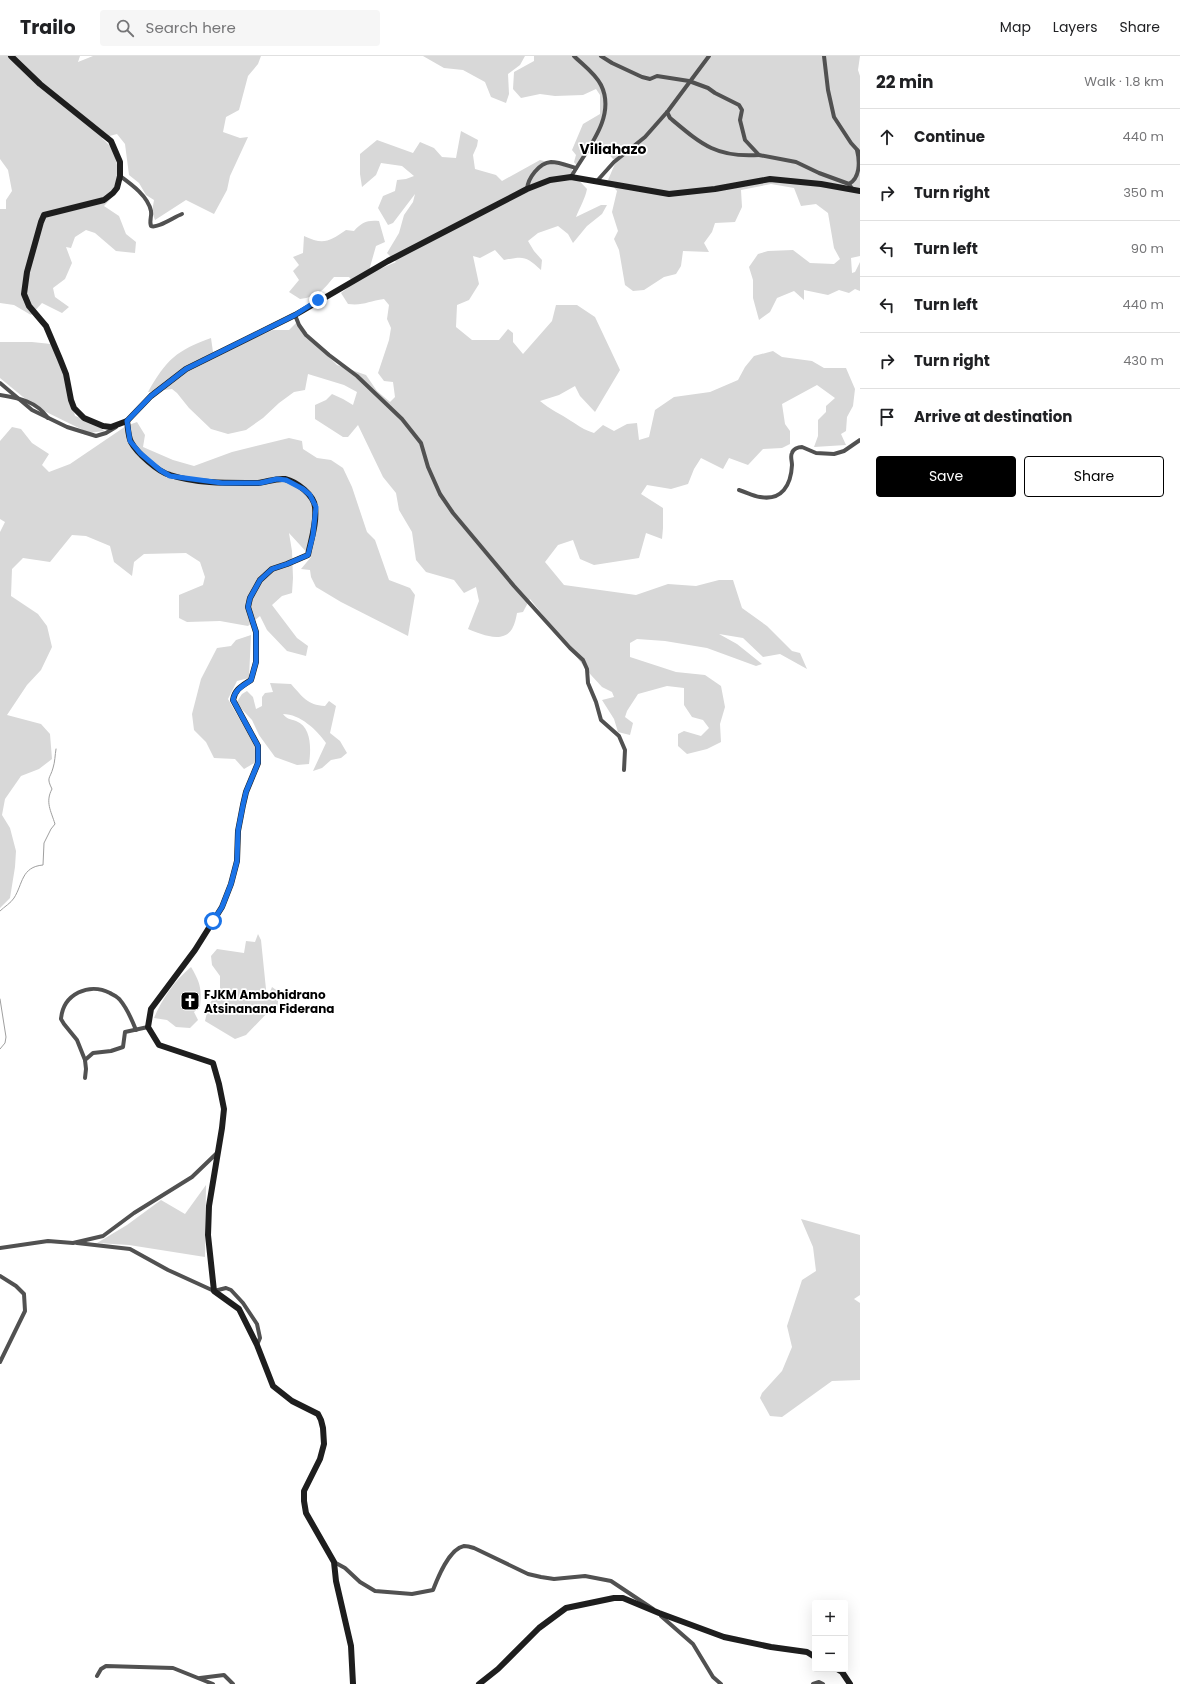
<!DOCTYPE html>
<meta charset="utf-8">
<style>
body{margin:0;font-family:Poppins,sans-serif;background:#f6f6f6;color:#202124}
.controls{position:absolute;right:12px;bottom:12px;display:grid;overflow:hidden;border-radius:4px;box-shadow:0 4px 16px #0002}
.controls button{width:36px;height:36px;display:grid;place-items:center;padding:0;border:0;border-bottom:1px solid #e0e0e0;background:#fff;color:#202124;font:20px sans-serif}
.stop{position:absolute;width:12px;height:12px;margin:-9px;border:3px solid #1a73e8;border-radius:50%;background:#fff}
.stop.end{background:#1a73e8;border-color:#fff;box-shadow:0 1px 4px #0008}
.list{margin:0;padding:0;list-style:none}
h2{display:flex;justify-content:space-between;align-items:center;height:52px;margin:0;padding:0 16px;font-size:17px}
h2 small{font-size:13px;font-weight:400;color:#757577}
.list li{display:grid;grid-template-columns:26px 1fr auto;gap:12px;align-items:center;box-sizing:border-box;height:56px;padding:0 16px;border-top:1px solid #e0e0e0}
.list b{display:block;font-size:15px;white-space:nowrap}
.list em{font-size:13px;font-style:normal;color:#757577}
.actions{display:flex;gap:8px;padding:12px 16px}
.actions a{flex:1;padding:9px 0;border:1px solid #000;border-radius:4px;text-align:center;font-size:14px;color:#000}
.actions .main{background:#000;color:#fff}
.icon{flex:none;width:22px;height:22px;fill:none;stroke:currentColor;stroke-width:2;stroke-linecap:round;stroke-linejoin:round}
.map{position:relative;flex:none;width:860px;height:1628px;overflow:hidden}
header{display:flex;align-items:center;gap:24px;box-sizing:border-box;height:56px;padding:0 20px;background:#fff;border-bottom:1px solid #e0e0e0}
header strong{font-size:19px}
nav{display:flex;gap:22px;margin-inline-start:auto;font-size:14px}
.search{width:280px;height:36px;background:#f6f6f6;display:flex;align-items:center;gap:10px;box-sizing:border-box;padding:0 14px;border-radius:4px;color:#757577;font-size:15px}
main{display:flex}
aside{flex:1;background:#fff}
.map>svg:first-child{display:block}
.green{fill:#d8d8d8}
.lines{fill:none;stroke-linecap:round;stroke-linejoin:round}
.stream{stroke:#9f9f9f;stroke-width:1}
.street{stroke:#515151;stroke-width:4}
.secondary{stroke:#1e1e1e;stroke-width:6}
.route{stroke:#1a73e8;stroke-width:5}
.labels{text-anchor:middle;dominant-baseline:central;stroke-width:3.5;stroke-linejoin:round;paint-order:stroke}
.poi-label{font-size:12px;font-weight:bold;fill:#000;stroke:#fff;text-anchor:start}
.quarter-label{font-size:14px;font-weight:bold;fill:#000;stroke:#fff}
</style>
<header>
<strong>Trailo</strong>
<div class="search"><svg class="icon" aria-label="search" viewBox="0 0 24 24"><circle cx="10" cy="10" r="6"/><path d="M15 15l6 6"/></svg>Search here</div>
<nav><a>Map</a><a>Layers</a><a>Share</a></nav>
</header>
<main>
<div class="map">
<svg width="860" height="1628" viewBox="0 0 860 1628">
<rect width="100%" height="100%" fill="#fff"/>
<g class="green">
<path d="M0 0H80L78 6 93 0H261L258 8 248 20 239 54 226 61 223 76 240 82 248 81 230 120 227 134 214 158 186 144 155 164 152 156 154 144 146 139 139 127 129 119 125 88 117 78 102 82 114 94 118 114 119 134 104 150 119 160 126 178 136 186 135 197 116 195 95 177 86 174 75 181 71 192 66 191 72 207 65 223 53 232 55 241 69 251 62 257 42 247 31 259 14 249 0 247V153H6V144L12 135 8 114 0 103Z"/>
<path d="M423 0H525L520 9 508 18 509 38 506 47 491 41 485 26 463 14 444 12Z"/>
<path d="M534 0H860L858 14 860 20V200L851 202 852 217 855 216 860 206V235L855 233 849 237 839 234 828 239 804 234V244L794 235 777 242 770 256 759 264 753 242V224L749 211 758 198 768 195 793 194 810 207 834 208 840 203 834 192 828 157 816 148 801 150 794 132 771 128 741 134 742 151 735 166 715 167 712 176 704 187 709 196 683 195 681 210 676 218 664 221 644 234 633 235 625 229 619 194 614 183 618 175 612 156 617 135 608 124 617 103H613L596 84 577 110 574 106 576 99 572 94 583 68 600 58V39L596 33 583 39 555 40 540 38 521 42 513 33 514 16 534 5Z"/>
<path d="M461 75 478 84 477 90 473 99 475 113 496 119 502 125 540 104 572 112V117L587 133C585 143 580 151 576 161L601 149H607L602 158 587 170 573 187 568 178 558 170 538 177 528 185 534 195 542 204 541 214C526 200 524 200 504 204L495 194 480 202 473 200 479 228 469 244 457 249 456 271 472 284H499L508 273 513 277V286L523 298 552 265 556 249H577L595 261 620 314 595 356 580 340 575 330 559 339 540 345C549 353 561 358 571 365 579 370 584 374 594 377L603 369 614 375 627 368 637 367 639 384 649 381 655 354 674 341 710 336 738 324 745 311 754 300 773 295 782 301 812 305 824 312H846L855 333 853 350 847 361 846 375 841 378 846 389 814 391 818 380V364L826 356V350L835 342 817 329 782 348 785 368 790 375V388L782 392 763 393 748 409 729 402 723 413 701 402 694 413 688 428 671 433 647 429 641 438 663 452V472L662 483 646 477 639 502 594 509 580 503 573 484 558 489 545 506 564 529 636 539 668 528 696 530 719 524H733L742 552 767 570 792 595 800 597 807 613 780 598 763 601 743 582 719 578 737 588 762 608 756 610 707 592 665 585 637 583 630 587V601L676 616 705 619 721 630 725 651 720 668 721 686 707 693 687 698 678 690V678L684 675 701 680 709 672 703 664 692 661 684 649V632L667 630 638 638 627 655 625 661 633 667 630 679 618 676 614 663 602 644 614 641 612 636 602 631 591 619 530 543 523 556 517 557C516 562 515 568 512 573 503 588 480 578 468 573L479 545 476 531 464 537 454 524 426 516 416 504 412 476 399 454 396 437 383 421 358 369 348 381H343L315 363V349L326 344 332 338 343 343 353 349 357 336 344 329 308 318 305 334 294 336 279 347 263 362 246 374 228 378 211 373 189 352 177 337 172 333 148 336C166 304 177 294 211 282L213 296 234 291 273 274H289L296 267 308 282 319 291 337 309 366 319 377 335 390 346 395 341 393 326 384 325 378 317 389 284 391 272 387 263 389 249 384 243C369 245 363 250 348 248L341 237 354 227 349 221H334C323 234 318 241 300 243L289 236 299 224 293 215 299 209 293 201 303 197 304 180C323 189 329 186 346 174L354 175C362 166 367 164 379 165L385 186 376 190 368 218 396 206 387 197 399 177 404 159 413 146 415 138 393 167 388 169 378 152 383 140 395 135 397 124 406 123 414 120 402 110 381 107 376 119 362 131 360 118V98L377 84 413 97 420 86 434 92 442 101 456 102Z"/>
<path d="M0 286H32L51 288 65 321 75 360 96 367 104 375 89 377 34 350 0 322Z"/>
<path d="M137 366 145 379 143 391 173 404 194 410 232 396 289 382 302 385 303 393 317 402 331 404 343 412 352 431 367 476 375 484 389 524 410 532 415 539 408 580 341 546 316 531 311 521 310 514 301 513 311 501 289 477 292 495 293 522 292 537 282 540 272 549 297 582 308 590 306 600 287 595 267 574 260 560 248 570 220 565 187 566 179 562V539L203 529 205 521 200 506 186 497 144 498 134 506 132 520 114 506 110 490 86 480 72 479 50 506 23 502 12 513 11 540 38 558 47 570 52 591 41 614 27 629 7 659 41 668 50 678 52 703 39 713 21 720 5 743 2 759 10 772 16 795 15 811 10 842 0 852V476L5 466 0 463V385L12 371 21 373 32 387 49 398 42 409 49 416 70 408 126 370Z"/>
<path d="M251 579 249 622 237 625 228 643 255 690 256 706 244 713 235 703 214 702 206 686 194 674 192 658 201 623 217 592 231 590 236 584Z"/>
<path d="M270 627 291 628C303 641 307 649 325 650L329 645 336 650 330 677 340 685 347 697 341 702 331 704 322 712 313 715 326 687C317 674 300 658 283 658 287 663 290 663 296 665 312 671 311 694 309 708L297 709 275 701 259 679 252 664 236 647 242 638 247 635 253 641 256 653 262 650V641L265 637 273 636Z"/>
<path d="M258 878 261 884 267 943 272 931 279 936 277 955 270 954 246 979 235 983 205 965 209 948 220 935V920L212 909 211 900 217 893 244 897 246 885 255 886Z"/>
<path d="M191 911C200 926 202 933 200 950L194 956 198 964 190 972 176 971 167 964 154 962C162 943 175 924 191 911Z"/>
<path d="M206 1129 205 1201 129 1189 97 1187 127 1169 161 1144 185 1158Z"/>
<path d="M801 1163 860 1179V1239L854 1243 860 1247V1324L832 1325 782 1361 770 1360 760 1342 762 1337 782 1315 792 1291 787 1270 802 1224 816 1215 813 1191Z"/>
</g>
<g class="lines">
<g class="stream">
<path d="M0 855C4 851 11 847 14 842 23 828 21 811 43 809L44 787 51 773 55 768C51 755 45 746 52 733 46 721 50 723 53 712 55 706 55 699 56 693"/>
<path d="M0 943 6 981 5 987 0 993"/>
</g>
<g class="street">
<path d="M601 0 612 7 642 21 650 23 657 20 689 25 708 32 715 37 739 49 742 54 740 64 745 84 759 99 796 106 819 117 849 128 853 134"/>
<path d="M824 0 828 34 834 61 851 87 860 97"/>
<path d="M667 56 670 62C701 88 716 102 759 99"/>
<path d="M120 120C131 128 148 140 151 155 152 160 149 165 151 170 157 173 174 161 182 158"/>
<path d="M571 121C586 94 617 61 601 29 595 17 583 9 574 0"/>
<path d="M597 125 614 106 645 81 668 55 709 0"/>
<path d="M849 128C860 122 860 106 857 94"/>
<path d="M527 133C528 122 539 107 551 106 559 106 569 110 576 112"/>
<path d="M295 259 299 269 306 279 329 299 357 320 402 363 421 387 428 411 440 438 453 457 514 530 570 592 583 604 587 613 588 627 596 646 601 664 619 680 625 694 624 714"/>
<path d="M0 327 32 354 67 371 96 380 106 377 116 371"/>
<path d="M0 339C19 342 36 345 48 362"/>
<path d="M739 434C746 436 753 440 760 441 782 445 791 429 792 409 792 405 790 400 792 397 793 393 798 391 802 391L816 397 834 398 844 395 860 384"/>
<path d="M85 1004 77 984 64 968 61 963C63 938 89 926 110 937 113 939 118 941 120 944 127 952 132 964 136 974"/>
<path d="M85 1022 86 1013 85 1004 93 997 111 995 123 991 125 976 148 971"/>
<path d="M77 1187 130 1193 168 1214 214 1235 226 1232 231 1234 243 1247 257 1268 260 1282 257 1289"/>
<path d="M0 1192 48 1185 73 1187 103 1180 134 1157 192 1121 217 1097"/>
<path d="M0 1220 16 1230 24 1238 25 1255 0 1306"/>
<path d="M334 1506 345 1512 360 1526 375 1535 412 1538 433 1534C438 1521 449 1493 464 1490 467 1490 471 1491 474 1492L528 1518 541 1521 554 1523 585 1520 611 1525 653 1553"/>
<path d="M661 1560 693 1588 713 1621 721 1628"/>
<path d="M97 1620 101 1613 106 1610 173 1612 213 1628"/>
<path d="M200 1622 224 1619 233 1628"/>
<path d="M813 1628 819 1626 823 1628"/>
</g>
<g class="secondary">
<path d="M11 0 40 28 111 85 120 106V120L117 132 113 137 104 144 44 159 41 166 27 216 24 238 29 250 46 270 60 303 66 318 71 344 74 352 84 362 103 370 111 371 127 365 151 340 186 313 295 259 388 205 473 161 527 133 550 124 571 121 669 138 715 133 770 123 821 128 860 135"/>
<path d="M127 365C128 371 128 380 131 386 137 397 158 416 170 419 198 428 229 427 258 427 267 426 276 422 285 423 297 426 314 439 315 451 317 467 311 484 308 499L287 508 272 513 260 524 250 542 248 551 256 576V606L251 624C242 630 235 633 233 644L258 690V707L246 736 243 749 238 775 237 805 231 828 222 851 195 894 151 953 148 971 159 989 213 1007 219 1028 224 1053 222 1072 209 1150 208 1179 214 1235 239 1253 257 1289 273 1330 292 1345 318 1358 321 1364 323 1372 324 1388 320 1403 304 1435V1445L306 1457 334 1506 336 1525 351 1590 353 1628"/>
<path d="M837 1613 842 1616 850 1628"/>
<path d="M479 1628 498 1613 539 1572 566 1552 614 1542H623L659 1557 724 1581 771 1591 807 1596 815 1601"/>
</g>
</g>
<g class="lines">
<path class="route" d="M213 865 222 851 231 828 237 805 238 775 243 749 246 736 258 707V690L233 644C235 633 243 630 251 624L256 606V576L248 551 250 542 260 524 272 513 287 508 308 499 313 479 316 451 310 439 303 433 286 424 277 423 260 427H222L170 420 160 414 140 397 130 385 127 365 151 340 186 313 295 259 318 244"/>
</g>
<defs>
<symbol id="church-square" viewBox="-11 -11 22 22"><rect x="-9" y="-9" width="18" height="18" rx="4" fill="#000" stroke="#fff"/><path d="M-1.2-6h2.4v3.5h3.3v2.4h-3.3V6h-2.4V-.1h-3.3v-2.4h3.3Z" fill="#fff"/></symbol>
</defs>
<g fill-rule="evenodd">
<use href="#church-square" x="179" y="934" width="22" height="22"/>
</g>
<g class="labels">
<g class="poi-label">
<text x="204" y="938">FJKM Ambohidrano<tspan x="204" dy="14">Atsinanana Fiderana</tspan></text>
</g>
<g class="quarter-label">
<text x="613" y="93">Viliahazo</text>
</g>
</g>
</svg>
<div class="controls">
<button>+</button>
<button>−</button>
</div>
<div class="stop" style="left:213px;top:865px"></div>
<div class="stop end" style="left:318px;top:244px"></div>
</div>
<aside>
<h2>22 min<small>Walk · 1.8 km</small></h2>
<ul class="list">
<li><svg class="icon" aria-label="ahead" viewBox="0 0 24 24"><path d="M12 20V5M6 11l6-6 6 6"/></svg><div><b>Continue</b></div><em>440 m</em></li>
<li><svg class="icon" aria-label="right" viewBox="0 0 24 24"><path d="M7 20v-9h11M14 6l5 5-5 5"/></svg><div><b>Turn right</b></div><em>350 m</em></li>
<li><svg class="icon" aria-label="left" viewBox="0 0 24 24"><path d="M17 20v-9H6M10 6l-5 5 5 5"/></svg><div><b>Turn left</b></div><em>90 m</em></li>
<li><svg class="icon" aria-label="left" viewBox="0 0 24 24"><path d="M17 20v-9H6M10 6l-5 5 5 5"/></svg><div><b>Turn left</b></div><em>440 m</em></li>
<li><svg class="icon" aria-label="right" viewBox="0 0 24 24"><path d="M7 20v-9h11M14 6l5 5-5 5"/></svg><div><b>Turn right</b></div><em>430 m</em></li>
<li><svg class="icon" aria-label="arrive" viewBox="0 0 24 24"><path d="M6 21V4h12l-3 4 3 4H6"/></svg><div><b>Arrive at destination</b></div></li>
</ul>
<div class="actions"><a class="main">Save</a><a>Share</a></div>
</aside>
</main>
